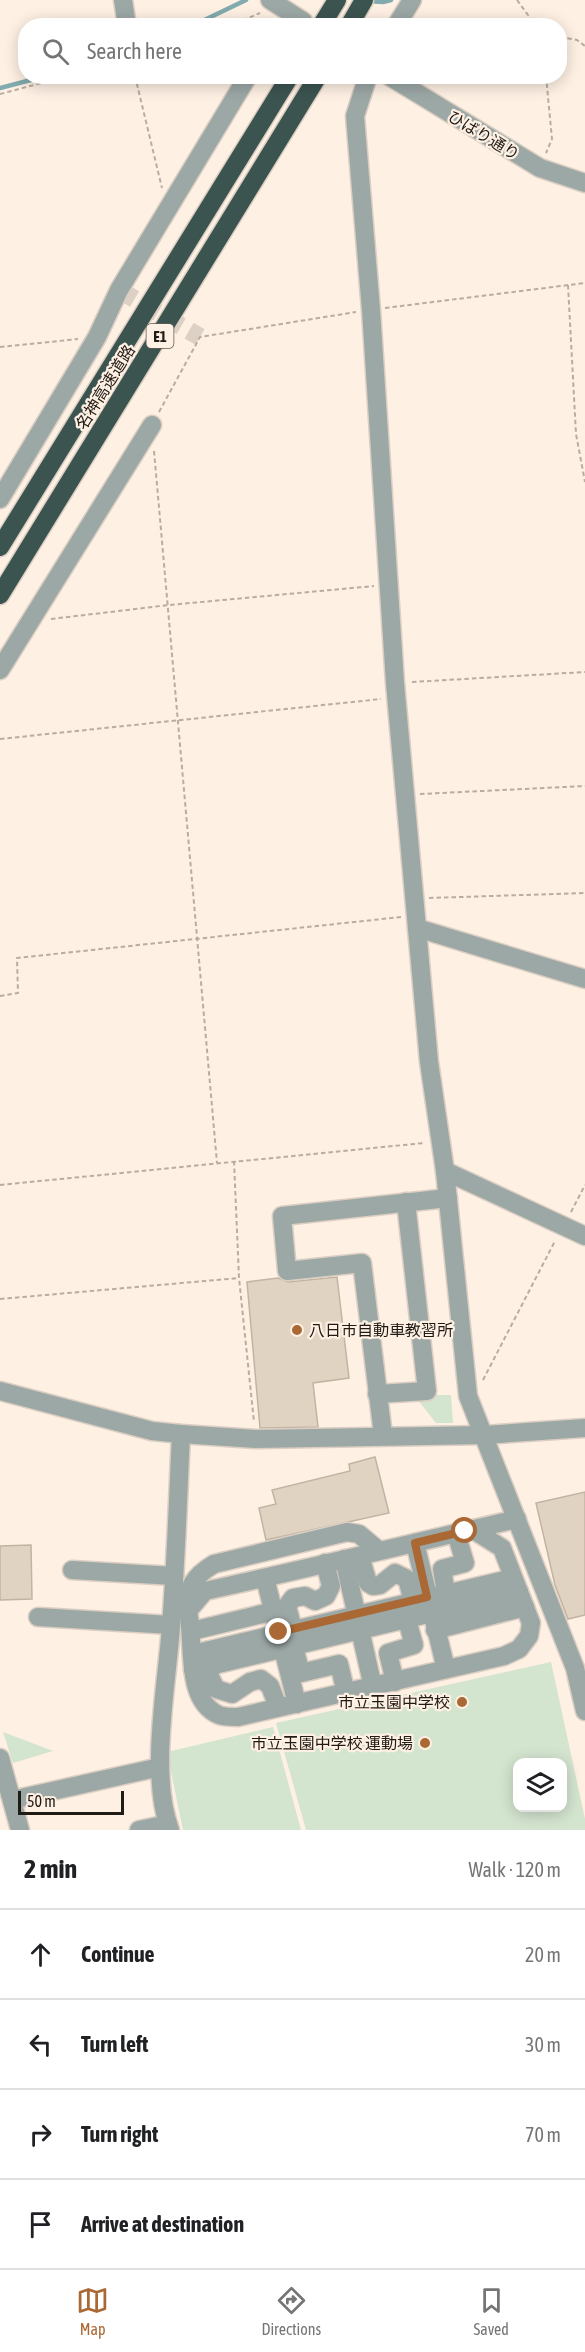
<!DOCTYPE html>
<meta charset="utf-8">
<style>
body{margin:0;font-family:"Asap Condensed","Noto Sans JP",sans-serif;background:#f2f2f2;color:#202124}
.controls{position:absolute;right:18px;bottom:18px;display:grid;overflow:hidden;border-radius:12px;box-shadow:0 3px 15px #0003}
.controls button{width:54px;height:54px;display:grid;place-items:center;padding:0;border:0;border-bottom:2px solid #e0e0e0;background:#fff;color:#202124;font:30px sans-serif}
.scale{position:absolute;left:18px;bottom:15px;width:106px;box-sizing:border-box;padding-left:6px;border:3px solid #211b15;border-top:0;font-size:16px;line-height:21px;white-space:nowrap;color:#211b15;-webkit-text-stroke:4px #fef0e3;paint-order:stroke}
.stop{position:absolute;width:18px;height:18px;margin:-14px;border:4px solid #aa6834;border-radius:50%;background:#fff}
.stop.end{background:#aa6834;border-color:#fff;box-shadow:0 2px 6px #0008}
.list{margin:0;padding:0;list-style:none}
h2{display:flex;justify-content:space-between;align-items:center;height:78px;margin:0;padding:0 24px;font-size:26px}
h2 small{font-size:20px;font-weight:400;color:#757577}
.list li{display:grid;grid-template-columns:39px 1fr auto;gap:18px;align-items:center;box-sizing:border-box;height:90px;padding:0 24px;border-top:2px solid #e0e0e0}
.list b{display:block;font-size:22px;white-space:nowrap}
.list em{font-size:20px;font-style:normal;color:#757577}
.icon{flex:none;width:33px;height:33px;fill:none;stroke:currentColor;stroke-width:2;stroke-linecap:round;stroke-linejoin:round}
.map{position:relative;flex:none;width:585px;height:1830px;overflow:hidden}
.search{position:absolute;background:#fff;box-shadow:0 3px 15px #0003;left:18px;right:18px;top:18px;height:66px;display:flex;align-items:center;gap:15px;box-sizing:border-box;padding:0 21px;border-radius:24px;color:#757577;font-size:22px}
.sheet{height:438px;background:#fff}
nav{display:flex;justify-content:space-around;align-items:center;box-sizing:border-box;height:84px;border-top:2px solid #e0e0e0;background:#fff;font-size:16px;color:#757577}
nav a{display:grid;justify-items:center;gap:3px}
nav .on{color:#aa6834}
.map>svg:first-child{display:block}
.green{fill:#d3e4cf;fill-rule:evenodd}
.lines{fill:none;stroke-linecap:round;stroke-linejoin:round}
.stream{stroke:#81abae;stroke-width:4.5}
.building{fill:#e1d3c1;stroke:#c2b4a2;stroke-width:1.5}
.minor-tunnel{stroke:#ddd0c4;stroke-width:18;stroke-dasharray:18 9;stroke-linecap:butt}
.minor-casing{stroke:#dbcec2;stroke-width:21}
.highway-casing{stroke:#dbcec2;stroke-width:21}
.path{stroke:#b9ada2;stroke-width:2;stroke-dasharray:4.5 3;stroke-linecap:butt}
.minor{stroke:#9ca8a6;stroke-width:18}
.highway{stroke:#3c5450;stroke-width:18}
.route{stroke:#aa6834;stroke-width:8}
.poi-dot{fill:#aa6834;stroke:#fef0e3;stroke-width:2}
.labels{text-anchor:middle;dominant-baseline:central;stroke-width:4.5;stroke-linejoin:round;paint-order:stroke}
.shield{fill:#fef0e3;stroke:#635b53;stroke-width:1.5}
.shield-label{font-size:15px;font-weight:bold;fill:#211b15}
.street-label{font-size:16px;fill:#211b15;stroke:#fef0e3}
.poi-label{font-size:16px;fill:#211b15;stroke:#fef0e3;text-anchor:end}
</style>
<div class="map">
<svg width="585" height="1830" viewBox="0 0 585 1830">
<rect width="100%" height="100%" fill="#fef0e3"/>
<g class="green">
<path d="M414 1395H451L453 1423H436Z"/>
<path d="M551 1662 585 1819V1830H306L276 1723ZM562 1762V1808H518V1762Z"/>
<path d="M273 1727 301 1830H183L167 1752Z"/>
<path d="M3 1732 53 1751 13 1763Z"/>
</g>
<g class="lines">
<g class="stream">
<path d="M367 1 383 2 391 0"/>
<path d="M192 26 246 0"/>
<path d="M0 88 46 76"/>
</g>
</g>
<g class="building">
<path d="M337 1277 349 1378 313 1383 318 1427 260 1428 247 1282 278 1278 288 1282Z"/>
<path d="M375 1457 389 1513 266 1540 259 1508 276 1504 272 1490 350 1471 349 1464Z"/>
<path d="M585 1492V1615L568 1619 555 1585 536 1503Z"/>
<path d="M31 1545 32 1599 0 1600V1546Z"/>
</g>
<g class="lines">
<path class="minor-tunnel" d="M119 290 200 337"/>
<defs>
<g id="minor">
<path d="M123 0 127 26"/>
<path d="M270 0 303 21"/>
<path d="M396 26 412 0"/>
<path d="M368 76 355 116 371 310 395 683 429 1062 445 1171 468 1396 575 1668 585 1711"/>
<path d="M389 76 540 168 585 183"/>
<path d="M0 499 97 337 119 290 248 76"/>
<path d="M0 670 152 425"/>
<path d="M417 928 585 979"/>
<path d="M445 1171 585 1236"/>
<path d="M0 1391 152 1431 181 1434 256 1439 484 1435 585 1428"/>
<path d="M377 1394 427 1391 406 1202"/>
<path d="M383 1435 362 1263 287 1271 282 1216 448 1198"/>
<path d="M465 1531H475L502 1548 531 1623 529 1636 519 1649 504 1656 238 1717C233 1717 224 1717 219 1715 184 1700 195 1642 188 1611L205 1591C310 1568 413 1543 517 1519"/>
<path d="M415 1543 446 1669"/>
<path d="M360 1556 368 1583 373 1586 380 1585 395 1573 407 1579 413 1601"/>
<path d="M344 1559 373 1687"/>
<path d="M72 1570 174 1576"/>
<path d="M265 1578 297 1704"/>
<path d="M446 1593 442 1569 465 1563 456 1533"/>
<path d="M187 1610C187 1587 194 1576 214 1564L347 1532 359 1534 378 1550"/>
<path d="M38 1617 171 1625"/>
<path d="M293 1629 287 1606 293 1598 305 1596 315 1601 326 1596 331 1586 325 1563"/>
<path d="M435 1630 525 1607"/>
<path d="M192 1631 274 1611"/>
<path d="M295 1651 301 1673 339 1664 346 1693"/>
<path d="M193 1654 513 1578"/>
<path d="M212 1666 209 1675 216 1689 232 1694 250 1682 261 1679 270 1686 278 1707"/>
<path d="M193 1670 519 1592"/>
<path d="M395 1682 388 1653 414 1645 407 1620"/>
<path d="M0 1758 20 1830"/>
<path d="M12 1800 160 1767"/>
<path d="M139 1830 168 1824"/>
<path d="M170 1830C149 1774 167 1685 171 1626 176 1562 178 1498 181 1434"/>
</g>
<g id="highway">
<path d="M321 26 337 0"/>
<path d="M349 26 364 0"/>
<path d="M0 547 290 76"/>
<path d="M0 595 318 76"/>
</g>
</defs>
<use href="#minor" class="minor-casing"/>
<use href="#highway" class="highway-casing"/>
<g class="path">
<path d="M517 0 536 26"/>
<path d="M229 26 260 13"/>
<path d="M560 37 577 40 585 46"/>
<path d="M135 76 162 188"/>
<path d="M546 76 552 139 546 153"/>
<path d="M0 94 68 76"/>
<path d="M568 285 576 434 585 482"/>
<path d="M385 308 585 283"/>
<path d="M0 347 78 339"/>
<path d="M159 412 200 337 356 312"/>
<path d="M154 451 217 1163"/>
<path d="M51 619 169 605 374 586"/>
<path d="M412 682 585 672"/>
<path d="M0 739 381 699"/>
<path d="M420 794 585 786"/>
<path d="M429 898 585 893"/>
<path d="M0 996 18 993 17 958 401 917"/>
<path d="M234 1161 239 1278 254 1422"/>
<path d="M0 1185 424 1143"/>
<path d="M571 1212 585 1185"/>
<path d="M0 1299 239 1278"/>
<path d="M483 1380 555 1241"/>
</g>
<use href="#minor" class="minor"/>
<use href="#highway" class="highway"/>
</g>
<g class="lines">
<path class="route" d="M279 1632 427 1597 415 1543 465 1531"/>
</g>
<g class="poi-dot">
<circle cx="297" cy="1330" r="6"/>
<circle cx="462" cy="1702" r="6"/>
<circle cx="425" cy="1743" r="6"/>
</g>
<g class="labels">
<rect class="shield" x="146.5" y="324" width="27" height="24" rx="4.5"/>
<g class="shield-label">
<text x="160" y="336">E1</text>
</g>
<g class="street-label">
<text transform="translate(484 135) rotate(31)">ひばり通り</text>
<text transform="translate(105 387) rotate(-58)">名神高速道路</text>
</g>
<g class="poi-label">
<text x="309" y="1330" text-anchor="start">八日市自動車教習所</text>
<text x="450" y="1702">市立玉園中学校</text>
<text x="413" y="1743">市立玉園中学校 運動場</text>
</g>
</g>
</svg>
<div class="controls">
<button><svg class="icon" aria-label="layers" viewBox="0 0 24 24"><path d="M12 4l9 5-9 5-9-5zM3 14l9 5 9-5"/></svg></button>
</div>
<div class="scale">50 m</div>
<div class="stop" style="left:465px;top:1531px"></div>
<div class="stop end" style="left:279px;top:1632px"></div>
<div class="search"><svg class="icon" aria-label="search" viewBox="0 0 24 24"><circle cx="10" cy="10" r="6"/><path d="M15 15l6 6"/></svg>Search here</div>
</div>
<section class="sheet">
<h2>2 min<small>Walk · 120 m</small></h2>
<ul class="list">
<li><svg class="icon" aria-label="ahead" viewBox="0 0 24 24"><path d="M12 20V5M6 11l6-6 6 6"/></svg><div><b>Continue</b></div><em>20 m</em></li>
<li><svg class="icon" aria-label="left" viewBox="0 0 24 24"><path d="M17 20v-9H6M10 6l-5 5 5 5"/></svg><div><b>Turn left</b></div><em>30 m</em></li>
<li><svg class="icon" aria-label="right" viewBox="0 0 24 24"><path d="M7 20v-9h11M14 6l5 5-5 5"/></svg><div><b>Turn right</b></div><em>70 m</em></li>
<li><svg class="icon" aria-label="arrive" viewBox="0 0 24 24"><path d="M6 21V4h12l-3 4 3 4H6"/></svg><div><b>Arrive at destination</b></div></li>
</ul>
</section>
<nav>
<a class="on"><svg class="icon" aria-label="map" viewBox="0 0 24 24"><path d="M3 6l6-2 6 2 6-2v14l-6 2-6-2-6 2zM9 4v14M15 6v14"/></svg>Map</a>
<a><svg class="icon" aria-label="directions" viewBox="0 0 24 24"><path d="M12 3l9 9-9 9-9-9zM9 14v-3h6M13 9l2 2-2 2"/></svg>Directions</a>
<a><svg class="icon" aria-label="saved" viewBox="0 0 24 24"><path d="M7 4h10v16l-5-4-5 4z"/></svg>Saved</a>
</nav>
